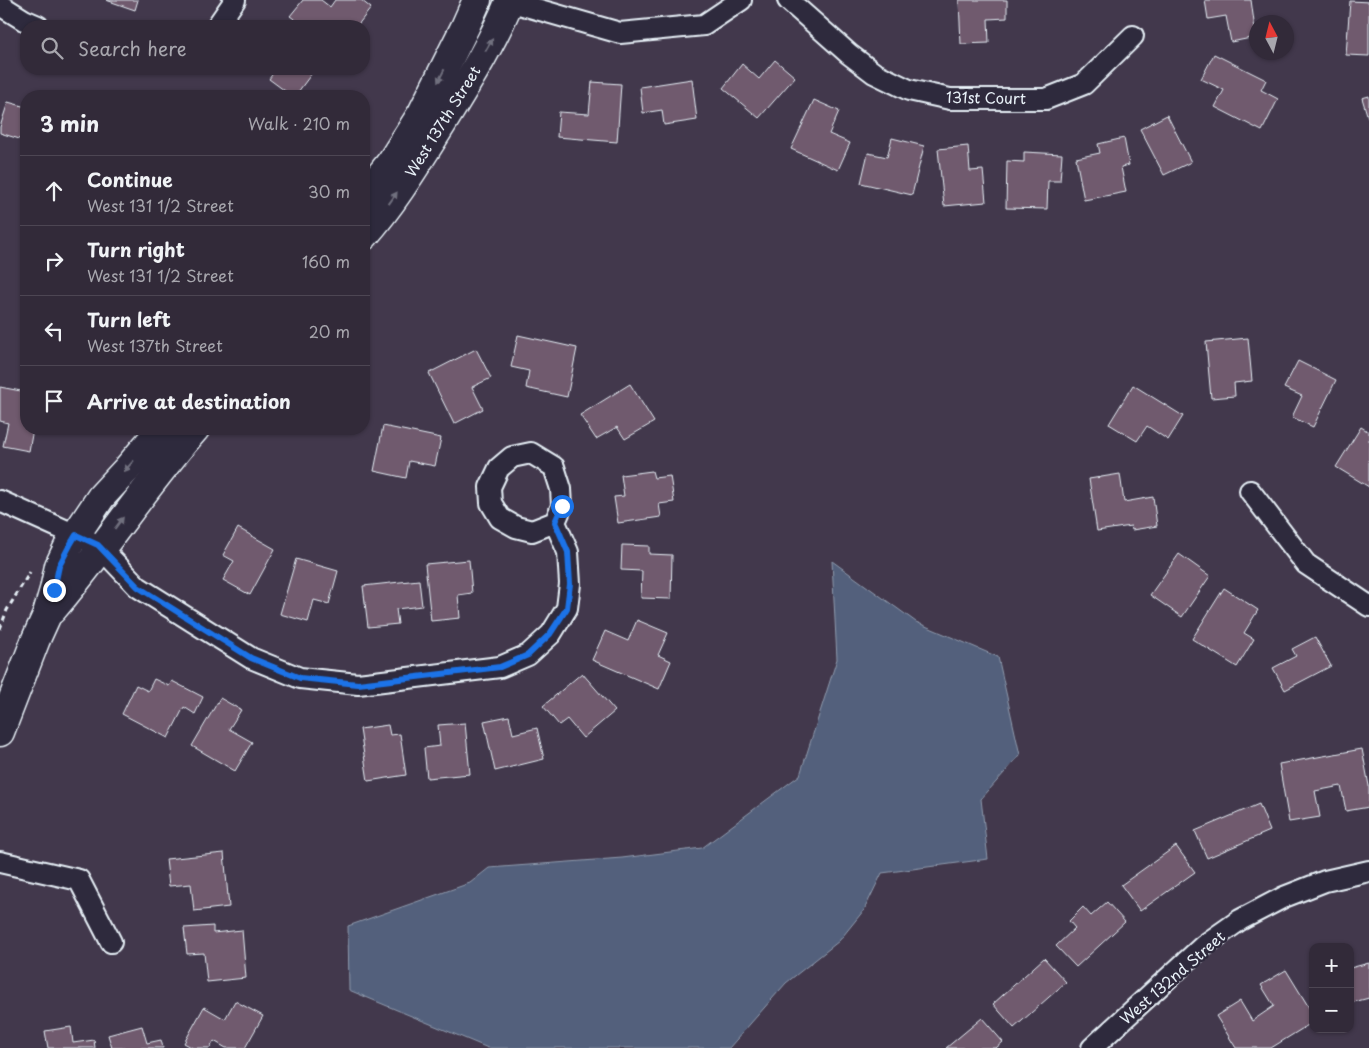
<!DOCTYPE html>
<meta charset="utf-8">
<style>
body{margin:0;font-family:"Playpen Sans",sans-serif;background:#3d3644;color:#f1f3f6}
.controls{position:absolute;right:15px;bottom:15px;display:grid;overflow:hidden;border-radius:10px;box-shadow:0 1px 4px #0004}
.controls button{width:45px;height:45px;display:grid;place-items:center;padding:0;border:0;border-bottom:1px solid #4d4653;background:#322a39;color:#f1f3f6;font:25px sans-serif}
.compass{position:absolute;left:1249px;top:15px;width:45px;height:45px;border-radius:50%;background:#322a39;box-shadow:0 1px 4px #0004;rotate:353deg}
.stop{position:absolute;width:15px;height:15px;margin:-11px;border:4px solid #1a73e8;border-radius:50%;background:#fff}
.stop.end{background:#1a73e8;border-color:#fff;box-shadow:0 1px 5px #0008}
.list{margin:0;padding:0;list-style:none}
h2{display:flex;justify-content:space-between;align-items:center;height:65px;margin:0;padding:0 20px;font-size:21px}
h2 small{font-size:16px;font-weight:400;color:#a8a7ae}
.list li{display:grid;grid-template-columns:32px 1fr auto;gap:15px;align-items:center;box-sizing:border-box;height:70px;padding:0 20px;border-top:1px solid #4d4653}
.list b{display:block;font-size:19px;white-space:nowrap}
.list p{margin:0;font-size:16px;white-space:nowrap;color:#a8a7ae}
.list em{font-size:16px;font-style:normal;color:#a8a7ae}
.icon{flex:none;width:28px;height:28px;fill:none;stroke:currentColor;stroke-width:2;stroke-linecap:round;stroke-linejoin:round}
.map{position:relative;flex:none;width:1369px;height:1048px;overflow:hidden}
.search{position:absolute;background:#322a39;box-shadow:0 1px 4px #0004;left:20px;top:20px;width:350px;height:55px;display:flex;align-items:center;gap:12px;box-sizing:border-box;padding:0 18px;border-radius:20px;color:#a8a7ae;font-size:19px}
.panel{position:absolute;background:#322a39;box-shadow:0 1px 4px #0004;left:20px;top:90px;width:350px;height:345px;border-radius:20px}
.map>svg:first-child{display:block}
.water{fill:#53617c;stroke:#8f9bae}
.building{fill:#705a6e;stroke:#e8f1f8}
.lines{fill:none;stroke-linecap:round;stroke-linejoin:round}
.street-casing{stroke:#e8f1f8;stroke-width:24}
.secondary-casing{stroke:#e8f1f8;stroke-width:31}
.path{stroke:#e8f1f8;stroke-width:3;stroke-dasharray:5 4;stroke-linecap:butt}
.street{stroke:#2f2a3d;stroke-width:20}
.secondary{stroke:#2f2a3d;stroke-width:28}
.oneway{fill:#70707e}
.route{stroke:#1a73e8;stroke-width:6}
.labels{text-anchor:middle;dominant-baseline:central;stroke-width:5;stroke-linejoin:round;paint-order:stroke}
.street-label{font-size:15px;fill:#e8f1f8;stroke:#2f2a3d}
</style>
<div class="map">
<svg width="1369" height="1048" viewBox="0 0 1369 1048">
<rect width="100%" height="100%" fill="#42384c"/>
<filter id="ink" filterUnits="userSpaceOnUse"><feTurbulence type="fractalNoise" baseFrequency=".02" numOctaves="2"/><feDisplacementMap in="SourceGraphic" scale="10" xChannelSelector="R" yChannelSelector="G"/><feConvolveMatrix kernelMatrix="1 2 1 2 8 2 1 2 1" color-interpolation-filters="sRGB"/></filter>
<g filter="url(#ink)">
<path class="water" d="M832 561 916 622 998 657 1020 755 981 799 988 859 882 873 864 910 839 941 786 983 729 1048H488L349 990 348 926 470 883 489 868 622 858 702 848 800 775 837 659Z"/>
<g class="building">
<path d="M106 0H138L135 10Z"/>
<path d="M303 0H321L330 7 335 0H361L371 8 357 26H304L290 16Z"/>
<path d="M959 0H1007V18L988 19 989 43 961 44Z"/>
<path d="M1205 0H1251L1256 37 1231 42 1226 16 1208 19Z"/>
<path d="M1350 1 1369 2V56L1346 55Z"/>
<path d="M1214 54 1266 80 1261 90 1278 99 1262 131 1215 107 1224 90 1201 79Z"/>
<path d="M775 60 795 77 759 118 723 88 742 64 759 79Z"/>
<path d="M276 69H315L295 96H292L269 79Z"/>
<path d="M692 79 697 120 664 125 662 110 643 113 640 87Z"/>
<path d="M592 82 621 84 617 142 557 137 559 112 589 114Z"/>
<path d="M1369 96V121L1362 98Z"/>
<path d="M814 100 839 111 829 134 850 143 838 170 791 149Z"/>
<path d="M8 102 26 107V141L0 133V127Z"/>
<path d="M1167 115 1191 162 1164 175 1140 129Z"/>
<path d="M892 138 924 146 912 195 861 183 868 153 887 157Z"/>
<path d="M1124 138 1129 165 1121 167 1126 192 1084 200 1076 158 1100 153 1098 144Z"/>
<path d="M968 146 970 171 983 170 986 202 944 206 938 149Z"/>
<path d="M1024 152 1062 154 1060 181H1048L1047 209 1006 208 1007 161 1024 162Z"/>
<path d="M518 335 577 348 567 397 526 388 529 371 511 367Z"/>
<path d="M1248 338 1252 381 1234 383 1235 396 1211 398 1206 342Z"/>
<path d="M476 349 491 378 472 387 483 409 454 424 429 373Z"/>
<path d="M1298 361 1336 380 1313 427 1292 417 1302 396 1284 388Z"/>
<path d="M630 384 654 422 625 439 617 427 596 439 580 415Z"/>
<path d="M1133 385 1183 416 1168 440 1147 426 1137 441 1109 424Z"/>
<path d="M0 387 26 392V429H33L29 451 3 446 8 423 0 421Z"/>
<path d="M383 426 441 438 435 466 409 461 406 478 374 471Z"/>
<path d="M1361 427 1369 432V487L1336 467Z"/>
<path d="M652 471 654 478 670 476 674 502 659 504 661 517 618 523 614 497 624 496 621 475Z"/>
<path d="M1120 474 1124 502 1153 497 1157 526 1132 530 1131 526 1097 531 1089 479Z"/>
<path d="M238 528 275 549 250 595 223 580 234 561 223 555Z"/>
<path d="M622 545 649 546V554L672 555 671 599 641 598 642 571 621 570Z"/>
<path d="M1179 554 1210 576 1182 617 1150 595Z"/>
<path d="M296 559 338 571 329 604 314 600 308 622 280 614Z"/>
<path d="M469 560 472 593 458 595 460 618 431 621 425 564Z"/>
<path d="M419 580 422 606 396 609 398 624 368 627 363 586Z"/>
<path d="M1224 588 1258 610 1244 633 1254 639 1237 667 1192 639Z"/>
<path d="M637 620 668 633 658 655 671 661 659 689 592 660 605 631 628 641Z"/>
<path d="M1315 637 1331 666 1285 690 1273 668 1296 656 1292 649Z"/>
<path d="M582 673 615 711 583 738 567 719 559 725 543 706Z"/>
<path d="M154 679 169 686 172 681 203 697 195 714 184 707 168 738 122 714 136 685 148 691Z"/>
<path d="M220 698 241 710 229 729 252 742 235 771 192 746Z"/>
<path d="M509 716 513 734 537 728 544 759 495 771 484 721Z"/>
<path d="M465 723 470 774 427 778 424 748 440 746 438 725Z"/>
<path d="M388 725 390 735 400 734 406 775 368 781 360 729Z"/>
<path d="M1362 749 1369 786V807L1346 811 1341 786 1315 791 1320 817 1289 822 1279 764Z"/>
<path d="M1259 804 1270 831 1207 858 1195 831Z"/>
<path d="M1176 846 1195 872 1140 911 1121 885Z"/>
<path d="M224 853 229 907 194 911 191 884 169 886 166 859Z"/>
<path d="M1107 902 1125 922 1076 967 1056 946 1075 928 1069 921 1083 907 1091 916Z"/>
<path d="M213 926V933L242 930 246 978 207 982 204 953 187 954 184 928Z"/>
<path d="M1044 958 1066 982 1014 1028 993 1004Z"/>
<path d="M1369 963V998L1350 1003V968Z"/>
<path d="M1286 970 1313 1014V1022L1271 1048H1236L1216 1016 1240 1001 1252 1021 1274 1006 1261 985Z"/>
<path d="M235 1001 263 1016 245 1048H226L214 1041 210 1048H193L184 1043 204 1007 225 1019Z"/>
<path d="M982 1018 1003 1042 996 1048H946Z"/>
<path d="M142 1026 147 1043 161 1040 163 1048H112L108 1035Z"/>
<path d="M71 1027 73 1043 94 1040 95 1048H48L45 1031Z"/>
</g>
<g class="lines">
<defs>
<g id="street">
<path d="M505 0 620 33 704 25 741 0"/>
<path d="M788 0 849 54 874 73 909 90 950 99H1046L1084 84 1133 36"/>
<path d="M0 5 24 20 38 26"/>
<path d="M217 26 235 0"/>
<path d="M1250 491 1306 564 1369 606"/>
<path d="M0 501 98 545 138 587 251 658 300 678 358 684 500 667 528 655 551 634 567 608 570 584 568 552 555 522 562 506 561 489 554 467 531 453 512 457 499 468 490 487 491 503 500 518 516 527 532 531 555 522"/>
<path d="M0 862 79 880 111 942"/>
<path d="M1092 1048 1203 946 1240 920 1284 897 1325 881 1369 871"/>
</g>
<g id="secondary">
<path d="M364 196 391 162 422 113 465 27 477 0"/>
<path d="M364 236C394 202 418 162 442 124 467 83 492 44 510 0"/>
<path d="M52 610C102 552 144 487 195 429"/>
<path d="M0 732 36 639 46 617 54 590 59 566 69 545 101 497 127 469 161 429"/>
</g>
</defs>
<use href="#street" class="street-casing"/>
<use href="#secondary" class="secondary-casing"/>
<path class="path" d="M0 629 7 610 30 572"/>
<use href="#street" class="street"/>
<use href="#secondary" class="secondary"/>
</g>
<defs><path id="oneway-solid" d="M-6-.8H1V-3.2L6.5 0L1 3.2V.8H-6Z" transform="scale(1.25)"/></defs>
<g class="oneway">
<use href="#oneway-solid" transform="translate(489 45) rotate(-60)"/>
<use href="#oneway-solid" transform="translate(441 76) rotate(117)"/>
<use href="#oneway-solid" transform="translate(393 198) rotate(-55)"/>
<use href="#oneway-solid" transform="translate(129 466) rotate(131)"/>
<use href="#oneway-solid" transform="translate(119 523) rotate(-53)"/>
</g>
</g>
<g class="lines" filter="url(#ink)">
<path class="route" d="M54 590 59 566 70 545 76 535 98 545 138 587 251 658 300 678 358 684 500 667 528 655 550 634 567 608 570 584 568 552 555 522 562 506"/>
</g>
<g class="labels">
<g class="street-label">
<text transform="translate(986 97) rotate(1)">131st Court</text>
<text transform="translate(442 121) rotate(-58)">West 137th Street</text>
<text transform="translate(1172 977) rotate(-41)">West 132nd Street</text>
</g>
</g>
</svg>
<div class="controls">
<button>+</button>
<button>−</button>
</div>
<svg class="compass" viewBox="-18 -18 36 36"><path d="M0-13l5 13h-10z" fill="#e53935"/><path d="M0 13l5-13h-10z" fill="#a8a7ae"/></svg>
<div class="stop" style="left:562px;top:506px"></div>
<div class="stop end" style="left:54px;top:590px"></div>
<div class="search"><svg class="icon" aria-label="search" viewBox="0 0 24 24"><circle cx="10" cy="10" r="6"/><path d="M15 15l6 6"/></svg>Search here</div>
<section class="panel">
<h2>3 min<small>Walk · 210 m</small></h2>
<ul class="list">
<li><svg class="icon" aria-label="ahead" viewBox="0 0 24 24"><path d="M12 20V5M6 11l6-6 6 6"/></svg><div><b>Continue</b><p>West 131 1/2 Street</p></div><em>30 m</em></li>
<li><svg class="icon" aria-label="right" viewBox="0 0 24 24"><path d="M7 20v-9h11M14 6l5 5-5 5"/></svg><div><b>Turn right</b><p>West 131 1/2 Street</p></div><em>160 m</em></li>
<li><svg class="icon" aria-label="left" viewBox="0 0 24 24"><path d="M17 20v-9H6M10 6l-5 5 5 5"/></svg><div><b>Turn left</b><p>West 137th Street</p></div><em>20 m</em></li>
<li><svg class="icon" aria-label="arrive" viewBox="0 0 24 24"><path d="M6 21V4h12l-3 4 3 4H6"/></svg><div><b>Arrive at destination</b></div></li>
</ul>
</section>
</div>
